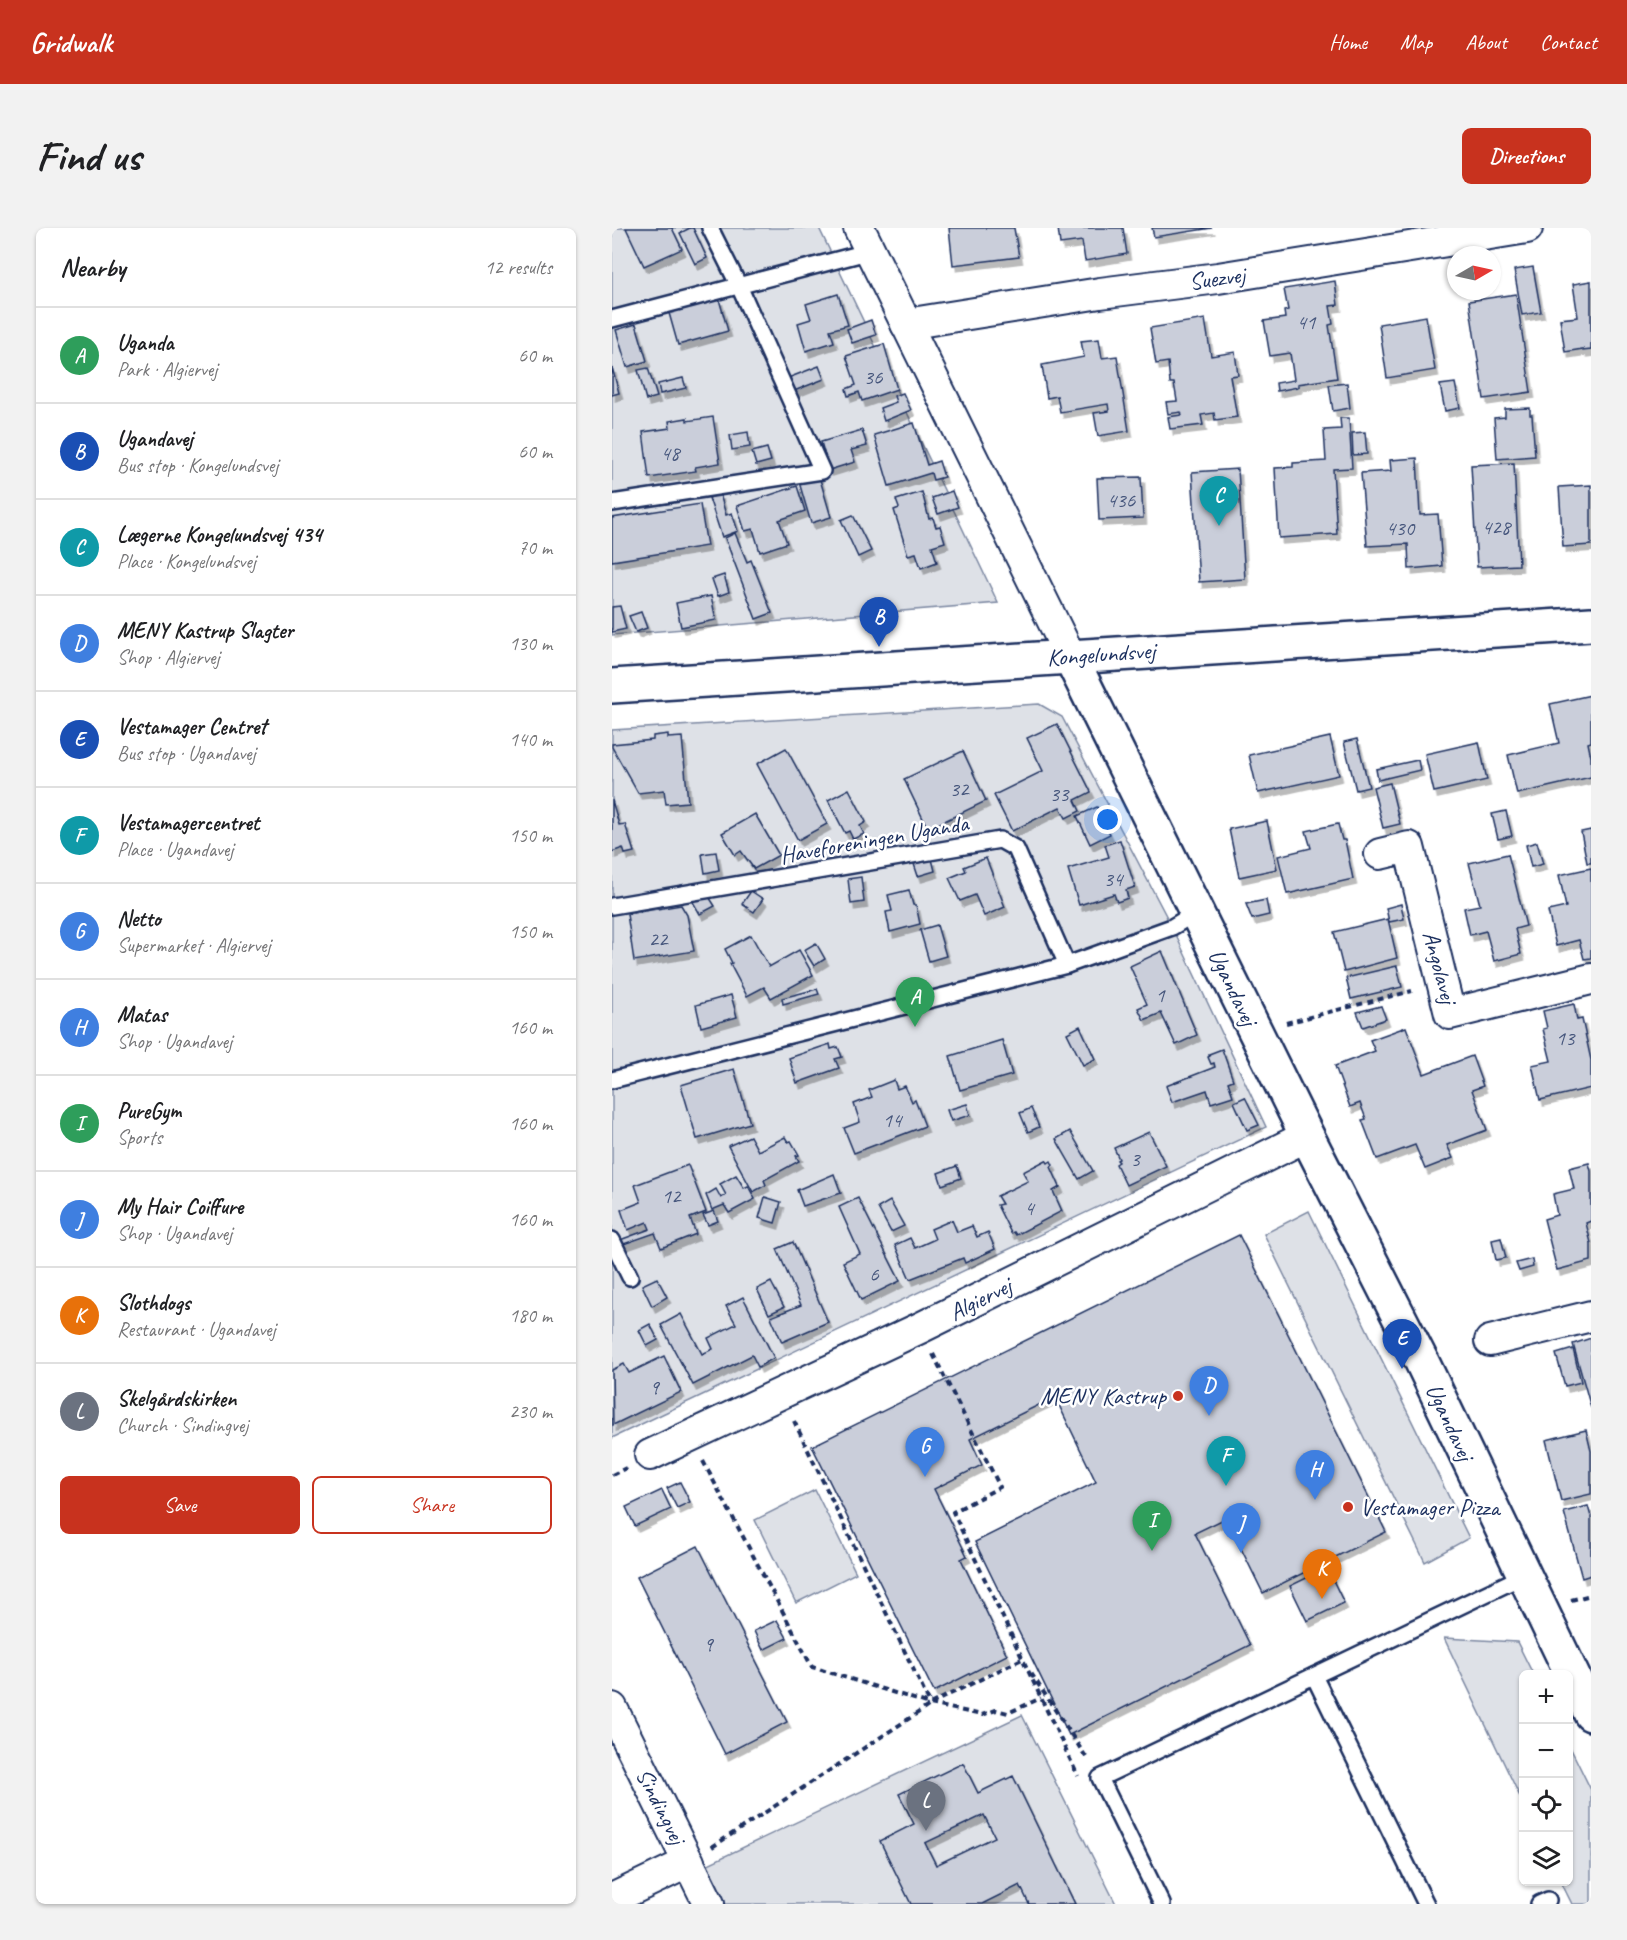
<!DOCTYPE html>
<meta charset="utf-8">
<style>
body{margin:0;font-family:Caveat,sans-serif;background:#f2f2f2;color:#202124}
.controls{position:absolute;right:18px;bottom:18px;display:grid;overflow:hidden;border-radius:9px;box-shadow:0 2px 4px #0004}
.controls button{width:54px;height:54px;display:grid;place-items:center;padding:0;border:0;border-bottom:2px solid #e0e0e0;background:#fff;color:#202124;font:30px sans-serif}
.compass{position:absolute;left:835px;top:18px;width:54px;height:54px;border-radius:50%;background:#fff;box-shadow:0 2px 4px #0004;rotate:81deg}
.you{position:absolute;left:496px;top:592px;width:21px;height:21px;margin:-15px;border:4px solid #fff;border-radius:50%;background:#1a73e8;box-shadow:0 0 0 9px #1a73e833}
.badge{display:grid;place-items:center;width:39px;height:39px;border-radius:50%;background:#c8321e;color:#fff;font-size:20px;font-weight:700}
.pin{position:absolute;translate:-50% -50px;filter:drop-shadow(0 2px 3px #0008)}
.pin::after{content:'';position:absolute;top:32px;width:21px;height:18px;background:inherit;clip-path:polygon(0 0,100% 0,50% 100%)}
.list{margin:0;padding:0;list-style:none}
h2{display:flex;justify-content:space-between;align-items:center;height:78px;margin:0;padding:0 24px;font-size:26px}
h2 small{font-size:20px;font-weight:400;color:#757577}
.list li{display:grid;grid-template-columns:39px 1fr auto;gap:18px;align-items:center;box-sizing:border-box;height:96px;padding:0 24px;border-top:2px solid #e0e0e0}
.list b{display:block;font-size:22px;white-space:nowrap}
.list p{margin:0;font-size:20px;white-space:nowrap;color:#757577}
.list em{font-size:20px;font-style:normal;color:#757577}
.actions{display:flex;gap:12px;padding:18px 24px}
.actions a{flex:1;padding:14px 0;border:2px solid #c8321e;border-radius:9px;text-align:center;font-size:21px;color:#c8321e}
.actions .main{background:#c8321e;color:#fff}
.icon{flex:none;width:33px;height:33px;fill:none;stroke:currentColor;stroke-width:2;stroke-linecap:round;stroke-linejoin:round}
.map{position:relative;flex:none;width:979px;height:1676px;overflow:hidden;border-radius:9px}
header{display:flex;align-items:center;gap:36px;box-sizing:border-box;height:84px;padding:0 30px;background:#c8321e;color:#fff}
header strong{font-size:28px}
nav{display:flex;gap:33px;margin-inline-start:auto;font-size:21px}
.intro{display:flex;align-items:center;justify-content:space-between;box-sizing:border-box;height:144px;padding:0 36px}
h1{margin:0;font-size:42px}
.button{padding:15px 27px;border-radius:9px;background:#c8321e;color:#fff;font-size:21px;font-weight:700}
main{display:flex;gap:36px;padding:0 36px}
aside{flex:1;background:#fff;border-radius:9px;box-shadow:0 2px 4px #0004}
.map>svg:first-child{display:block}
.green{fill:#dee1e7;stroke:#7c88a2;stroke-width:1.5}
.building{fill:#caceda;stroke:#1b2f5e;stroke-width:1.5;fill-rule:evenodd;filter:url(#shadow)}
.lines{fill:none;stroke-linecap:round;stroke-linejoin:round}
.service-casing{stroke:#1b2f5e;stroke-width:20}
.minor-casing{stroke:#1b2f5e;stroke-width:34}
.tertiary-casing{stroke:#1b2f5e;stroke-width:38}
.path{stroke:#1b2f5e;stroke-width:4;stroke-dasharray:6 4.5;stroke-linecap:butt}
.service{stroke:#fff;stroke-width:15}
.minor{stroke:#fff;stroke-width:30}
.tertiary{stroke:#fff;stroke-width:33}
.poi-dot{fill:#c8321e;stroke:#fff;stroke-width:2}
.labels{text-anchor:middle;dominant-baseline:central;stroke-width:5;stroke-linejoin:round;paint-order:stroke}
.number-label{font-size:21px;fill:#47577d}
.street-label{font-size:24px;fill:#1b2f5e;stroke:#fff}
.poi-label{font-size:24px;fill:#1b2f5e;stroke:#fff;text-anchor:end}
</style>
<header>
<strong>Gridwalk</strong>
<nav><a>Home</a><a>Map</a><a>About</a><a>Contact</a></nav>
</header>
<div class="intro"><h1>Find us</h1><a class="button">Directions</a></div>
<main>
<aside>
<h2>Nearby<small>12 results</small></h2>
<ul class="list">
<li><span class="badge" style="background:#2e9e5b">A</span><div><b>Uganda</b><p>Park · Algiervej</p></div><em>60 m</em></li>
<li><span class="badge" style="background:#1a4fb4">B</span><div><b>Ugandavej</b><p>Bus stop · Kongelundsvej</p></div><em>60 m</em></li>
<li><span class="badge" style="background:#0f9aa8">C</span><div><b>Lægerne Kongelundsvej 434</b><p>Place · Kongelundsvej</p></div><em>70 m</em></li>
<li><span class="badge" style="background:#3f7fe0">D</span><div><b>MENY Kastrup Slagter</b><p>Shop · Algiervej</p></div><em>130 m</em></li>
<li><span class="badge" style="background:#1a4fb4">E</span><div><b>Vestamager Centret</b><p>Bus stop · Ugandavej</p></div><em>140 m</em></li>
<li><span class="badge" style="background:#0f9aa8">F</span><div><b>Vestamagercentret</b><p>Place · Ugandavej</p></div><em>150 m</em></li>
<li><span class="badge" style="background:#3f7fe0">G</span><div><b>Netto</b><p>Supermarket · Algiervej</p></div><em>150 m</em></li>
<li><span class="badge" style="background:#3f7fe0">H</span><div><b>Matas</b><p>Shop · Ugandavej</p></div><em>160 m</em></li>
<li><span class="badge" style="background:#2e9e5b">I</span><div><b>PureGym</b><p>Sports</p></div><em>160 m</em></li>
<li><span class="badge" style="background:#3f7fe0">J</span><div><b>My Hair Coiffure</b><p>Shop · Ugandavej</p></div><em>160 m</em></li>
<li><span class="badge" style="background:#e8710a">K</span><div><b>Slothdogs</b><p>Restaurant · Ugandavej</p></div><em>180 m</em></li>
<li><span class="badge" style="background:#6b7280">L</span><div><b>Skelgårdskirken</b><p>Church · Sindingvej</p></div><em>230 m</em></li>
</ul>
<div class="actions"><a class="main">Save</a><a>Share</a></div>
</aside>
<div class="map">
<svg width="979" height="1676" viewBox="0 0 979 1676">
<defs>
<filter id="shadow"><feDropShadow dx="3.5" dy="6" stdDeviation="0" flood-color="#0004"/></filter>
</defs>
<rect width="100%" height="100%" fill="#fff"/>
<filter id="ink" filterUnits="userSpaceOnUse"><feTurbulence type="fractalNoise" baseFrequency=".0167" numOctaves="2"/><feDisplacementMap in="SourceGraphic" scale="12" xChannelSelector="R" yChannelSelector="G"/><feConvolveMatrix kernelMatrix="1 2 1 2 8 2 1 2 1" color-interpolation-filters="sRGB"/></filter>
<g filter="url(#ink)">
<g class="green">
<path d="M0 0H207L386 375 0 407Z"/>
<path d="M427 476 450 489 560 699 654 899 0 1210V502Z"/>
<path d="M697 983 857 1310 813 1334 652 1006Z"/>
<path d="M203 1262 244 1345 184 1375 143 1292Z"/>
<path d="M832 1410 905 1414 921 1446H912L911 1575Z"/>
<path d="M410 1487 504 1676H110L92 1638Z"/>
<path d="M957 1517 979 1562V1676H960L949 1654H957Z"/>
</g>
<g class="building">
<path d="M14 0H60L70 21 32 38Z"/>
<path d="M78 0H81L95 30 83 36 68 5Z"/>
<path d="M337 0H402L407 29 341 37Z"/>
<path d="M446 0H511L515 26 473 33 470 13 448 16Z"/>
<path d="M540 0H600L542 9Z"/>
<path d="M921 39 929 84 910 87 902 42Z"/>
<path d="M723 53 726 77 718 78 721 96 717 97 725 150 686 156V159L665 163 664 155 682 152 678 125 658 128 652 93 673 90 672 83 676 82 672 61Z"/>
<path d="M979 53V122L971 123V121L953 124 948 91 966 89 961 56Z"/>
<path d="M226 66 236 97 218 102 222 114 194 123 186 95 199 91 194 76Z"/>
<path d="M904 66 919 164 872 171 857 73Z"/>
<path d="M107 71 116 103 66 117 57 85Z"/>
<path d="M814 88 823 142 775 150 767 96Z"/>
<path d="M593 91 599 128 623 124 626 147 618 148 625 189 603 192 602 185 589 187 591 197 558 201 556 189 570 187 569 184 556 186 554 174 565 173 562 155H558L556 134 544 136 538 100Z"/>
<path d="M259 92 264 107 240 115 235 101Z"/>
<path d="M24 96 35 133 15 139 4 102Z"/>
<path d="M487 111 490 130 505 128 517 203 486 208 482 185 497 183 496 176 448 184 445 168 435 170 430 137 472 129 469 113Z"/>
<path d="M272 116 285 161 250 173 247 164 236 168 234 161 244 157 234 128Z"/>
<path d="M207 138 212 151 182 163 176 150Z"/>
<path d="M0 139 7 165 0 167Z"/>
<path d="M36 140 45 169 34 172 26 142Z"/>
<path d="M71 150 74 160 48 166 46 156Z"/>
<path d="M735 155 738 180 721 183 717 157Z"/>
<path d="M843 155 848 180 833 183 828 157Z"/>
<path d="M291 165 299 182 272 193 268 180 284 174 282 168Z"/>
<path d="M918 180V187H920L923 228 885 231 882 190 893 189V181Z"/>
<path d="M101 189 108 235 83 239 84 243 37 250 31 204 58 200 57 193 75 190V193Z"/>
<path d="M728 190H737L740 240 721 241 725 306 667 310 663 240 681 239V235L714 233 712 202 729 201Z"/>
<path d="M302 195 315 237 327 233 332 249 321 252 319 245 277 258 262 207Z"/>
<path d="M250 202 255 218 239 222 243 234 217 242 209 214Z"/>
<path d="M136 204 138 219 120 222 118 207Z"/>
<path d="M753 204 755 226 741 227 740 205Z"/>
<path d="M155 220 159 233 144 237 140 224Z"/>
<path d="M805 230 808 287 826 286 830 338 797 341 796 316 755 318 749 245 779 243 778 232Z"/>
<path d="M902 235 907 337 865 339 859 237Z"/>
<path d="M626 241 633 351 587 354 580 244Z"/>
<path d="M207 248 219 289 199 295 187 254Z"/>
<path d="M529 249 531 290 487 292 485 250Z"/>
<path d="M979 257V317L951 319 947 259Z"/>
<path d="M185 258 193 283 167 292 175 315 148 324 141 301 133 303 125 278Z"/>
<path d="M340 263 346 279 326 286 320 270Z"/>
<path d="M310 264 317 291 321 290 324 299 328 298 333 314 320 318 325 334 309 340 304 325 296 327 282 282 287 280 284 272Z"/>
<path d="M108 266 114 287 120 285 126 303 110 309 97 270Z"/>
<path d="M88 276 95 318 0 333V290Z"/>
<path d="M241 287 259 323 246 329 229 292Z"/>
<path d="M123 305 135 334 139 332 160 385 144 391 113 310Z"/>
<path d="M112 347 117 364 106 368 100 351Z"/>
<path d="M99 368 104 392 69 399 64 375Z"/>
<path d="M8 378 14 401 0 404V379Z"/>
<path d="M29 384 35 400 24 404 17 388Z"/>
<path d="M979 467V514L976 515 979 529V549L905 566 896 527 947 515 938 476Z"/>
<path d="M445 496 479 564 463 572 468 583 454 590 448 579 400 603 382 567 431 543 415 510Z"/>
<path d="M56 506V510L70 509 76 574 54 576 52 562 26 565 0 519V516L41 512V508Z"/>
<path d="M718 509 727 547 646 565 637 527Z"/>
<path d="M745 511 757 559 744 562 732 514Z"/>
<path d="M867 514 875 552 822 564 813 526Z"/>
<path d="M174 520 215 596 186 612 145 536Z"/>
<path d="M351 523 374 573 316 601 292 551Z"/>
<path d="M806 532 808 542 766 552 764 541Z"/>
<path d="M778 555 788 596 771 600 761 559Z"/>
<path d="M237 561 254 594 248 598 252 606 241 611 237 603 233 605 216 572Z"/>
<path d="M0 572 7 597 13 596 22 624 13 626 11 620 0 624Z"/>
<path d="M485 579 498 606 478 616 465 588Z"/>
<path d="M894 583 900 608 886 611 880 586Z"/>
<path d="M143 586 167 627 142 641 129 623 123 627 110 605Z"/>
<path d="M655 593 665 641 627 649 617 601Z"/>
<path d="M726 596 730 612H733L741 651 675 666 666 628 699 620 694 603Z"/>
<path d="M979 602V635H975L969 604Z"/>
<path d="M508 612 523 659 514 662 516 670 505 674 502 666 467 677 456 641 497 629 493 617Z"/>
<path d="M925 614 931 636 919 639 914 617Z"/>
<path d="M104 624 107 642 93 645 90 626Z"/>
<path d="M896 626 914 698 903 701 909 726 882 733 874 703 858 707 852 680 868 677 857 635Z"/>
<path d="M374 630 393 679 372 688 363 667 348 673 337 650 354 643 352 639Z"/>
<path d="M320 631 323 643 306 648 302 636Z"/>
<path d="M979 640V730L972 731 967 712 944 718 936 683 954 679 947 647Z"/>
<path d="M249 649 252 674 239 676 236 651Z"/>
<path d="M297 662 301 677H304L308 696 278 704 274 684 280 683 276 667Z"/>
<path d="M139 663 151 671 142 684 130 676Z"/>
<path d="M94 664 103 678 88 686 80 672Z"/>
<path d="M654 672 657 687 640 691 634 676Z"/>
<path d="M789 676 792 691 777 694 774 680Z"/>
<path d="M69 677 75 687 82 723 22 733 15 686Z"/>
<path d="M776 691 785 730 732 744 722 704Z"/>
<path d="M325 697 334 728 317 733 308 702Z"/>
<path d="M139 707 157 739 187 722 201 747 159 770 152 759 135 768 118 736 120 735 113 721Z"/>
<path d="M204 715 213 731 202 738 192 722Z"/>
<path d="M550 723 585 807 564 817 549 785 532 792 526 780 535 776 518 738Z"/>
<path d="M785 738 790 759 739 771 734 750Z"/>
<path d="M205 761 207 766 171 776 170 770Z"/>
<path d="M119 767 125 789 89 799 84 777Z"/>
<path d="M962 776 965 792 970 791 979 832V860L928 872 920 837 939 833 931 801 935 800 931 783Z"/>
<path d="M769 778 774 791 751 799 745 784Z"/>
<path d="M468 798 483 831 471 837 455 805Z"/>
<path d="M794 799 812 846 860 828 871 858 860 862 875 902 835 917 841 930 813 941 803 917 765 931 750 892 754 891 748 875 738 879 723 838 763 823 758 812Z"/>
<path d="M390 812 400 847 348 862 338 828Z"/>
<path d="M218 816 219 821 226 819 230 829 223 831 227 840 185 855 177 830Z"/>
<path d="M610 821 621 852 616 854 621 868 599 875 595 862 560 874 554 858 603 839 602 835 599 836 596 829 598 828 597 826Z"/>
<path d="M122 841 138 895 85 911 69 857Z"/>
<path d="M282 852 285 861 293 858 300 874 303 872 313 898 242 925 232 900 248 894 242 876 260 869 257 862Z"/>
<path d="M633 869 647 897 635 902 622 874Z"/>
<path d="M355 876 358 887 339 893 335 882Z"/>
<path d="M419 880 427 899 416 904 408 885Z"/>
<path d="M458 903 481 943 467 951 444 911Z"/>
<path d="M537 904 554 938 514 957 504 936 507 934 505 932 507 931 502 920Z"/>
<path d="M138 908 146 923 173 909 176 914 179 913 187 927 184 928 187 933 152 952 154 957 141 964 116 918Z"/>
<path d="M434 932 436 935 439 933 441 937 439 939 448 959 441 963 450 983 404 1007 402 1004 399 1005 385 977 390 976 385 968 416 953 411 944Z"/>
<path d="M977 935 979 943V993L974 995 979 1015V1033L945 1042 932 991 945 987 941 966 962 961 957 940Z"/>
<path d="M76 937 94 984 78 990 84 1006 49 1020 43 1005 9 1017 8 1012 38 1001 35 994 16 1002 9 982 29 974 23 957Z"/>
<path d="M345 938 349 950 330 957 326 945Z"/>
<path d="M222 946 229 965 191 978 185 962Z"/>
<path d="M124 947 132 960 136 958 143 971 117 985 112 977 100 982 94 967 104 961 109 970 114 967 108 956Z"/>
<path d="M153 969 169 974 163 995 147 990Z"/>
<path d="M246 970 288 1053 249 1072 231 1034 248 1026 227 979Z"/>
<path d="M278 973 292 998 279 1004 266 980Z"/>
<path d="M102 983 106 993 96 997 91 987Z"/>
<path d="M340 992 345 1004 360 998 365 1009 376 1004 383 1021 353 1035 351 1030 298 1051 283 1017 298 1010 303 1020 323 1011 319 1001Z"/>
<path d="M627 1007 774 1304 651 1365 614 1290 583 1305 638 1417 457 1507 363 1314 484 1254 443 1169 358 1211 370 1237 322 1261 355 1328 349 1331 395 1427 322 1464 200 1218Z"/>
<path d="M889 1010 894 1030 884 1032 880 1012Z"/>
<path d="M181 1014 216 1094 170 1114 159 1089 189 1077 165 1021Z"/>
<path d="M920 1031 921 1039 907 1043 904 1035Z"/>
<path d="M45 1050 55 1069 40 1078 30 1057Z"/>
<path d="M159 1054 172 1079 157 1086 145 1061Z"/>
<path d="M131 1069 162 1130 146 1139 140 1127 81 1157 49 1097 69 1086 90 1126 101 1121 96 1110 124 1096 114 1078Z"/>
<path d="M38 1096 46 1112 35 1118 27 1102Z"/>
<path d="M979 1110V1180L961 1116Z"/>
<path d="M961 1121 969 1154 953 1158 944 1126Z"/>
<path d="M52 1128 69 1164 1 1197 0 1142 12 1136 17 1145Z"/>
<path d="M974 1202 979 1223V1266L949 1273 934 1212Z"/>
<path d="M68 1254 78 1274 65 1280 55 1260Z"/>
<path d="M50 1262 59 1281 23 1298 14 1279Z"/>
<path d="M976 1278 979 1289V1347L970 1350 952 1284Z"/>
<path d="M86 1318 175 1494 113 1526 25 1349Z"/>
<path d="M715 1340 732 1375 695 1393 678 1358Z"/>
<path d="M165 1392 175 1410 151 1422 142 1403Z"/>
<path d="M351 1535 366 1565 401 1548 463 1676H417L408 1657 370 1676H299L268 1613 302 1596 287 1566ZM372 1587 383 1609 324 1637 313 1615Z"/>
</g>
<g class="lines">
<defs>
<g id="service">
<path d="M0 91 259 23"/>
<path d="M0 275 210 243 127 58 98 0"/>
<path d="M0 678 388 612 404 621 455 737"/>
<path d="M0 852 455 737 560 699 585 684"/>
<path d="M0 1012 18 1049"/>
<path d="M702 1448 814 1676"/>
<path d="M550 1676 488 1550 911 1348"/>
<path d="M927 1676 936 1672"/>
</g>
<g id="minor">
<path d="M247 0 458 428"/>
<path d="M294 96 488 65 606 50 915 0"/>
<path d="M768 626 797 619 838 786 979 751"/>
<path d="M878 1113 979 1088"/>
<path d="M38 1227 308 1100 695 908"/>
<path d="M0 1480 97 1676"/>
<path d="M0 1671 77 1634"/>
</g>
<g id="tertiary">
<path d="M458 428 695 908 810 1134 979 1486"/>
<path d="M0 458 979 396"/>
</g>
</defs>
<use href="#service" class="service-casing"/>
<use href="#minor" class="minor-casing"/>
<use href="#tertiary" class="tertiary-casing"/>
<g class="path">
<path d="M674 795 800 763"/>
<path d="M321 1126 388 1259 341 1284 466 1548"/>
<path d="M182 1193 318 1476 410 1431"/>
<path d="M91 1233 200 1439 318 1476 370 1487 384 1482 396 1485 429 1470"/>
<path d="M0 1247 14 1240"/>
<path d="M959 1372 979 1367"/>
<path d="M419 1445 476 1532"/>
<path d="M100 1619 318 1477"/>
</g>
<use href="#service" class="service"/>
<use href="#minor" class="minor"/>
<use href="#tertiary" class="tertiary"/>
</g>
</g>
<g class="poi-dot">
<circle cx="566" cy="1168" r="6"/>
<circle cx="736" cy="1279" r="6"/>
</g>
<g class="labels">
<g class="number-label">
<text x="694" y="94">41</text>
<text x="261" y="149">36</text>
<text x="58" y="225">48</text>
<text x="509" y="272">436</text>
<text x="884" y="299">428</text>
<text x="788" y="300">430</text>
<text x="347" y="561">32</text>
<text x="447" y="566">33</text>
<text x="501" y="651">34</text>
<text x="46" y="711">22</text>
<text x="548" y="767">1</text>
<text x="953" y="810">13</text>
<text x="280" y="892">14</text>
<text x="523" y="931">3</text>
<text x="59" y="968">12</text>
<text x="417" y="980">4</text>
<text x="262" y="1046">6</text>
<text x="42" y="1159">9</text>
<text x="96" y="1416">9</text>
</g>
<g class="street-label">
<text transform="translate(605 50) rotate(-8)">Suezvej</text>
<text transform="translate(489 426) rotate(-4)">Kongelundsvej</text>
<text transform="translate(262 611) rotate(-10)">Haveforeningen Uganda</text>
<text transform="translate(828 739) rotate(75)">Angolavej</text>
<text transform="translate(621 759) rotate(64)">Ugandavej</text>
<text transform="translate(368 1071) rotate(-27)">Algiervej</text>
<text transform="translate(838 1194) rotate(65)">Ugandavej</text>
<text transform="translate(49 1578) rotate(63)">Sindingvej</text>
</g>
<g class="poi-label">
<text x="554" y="1168">MENY Kastrup</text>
<text x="748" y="1279" text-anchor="start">Vestamager Pizza</text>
</g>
</g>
</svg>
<div class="controls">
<button>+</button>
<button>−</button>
<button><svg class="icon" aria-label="locate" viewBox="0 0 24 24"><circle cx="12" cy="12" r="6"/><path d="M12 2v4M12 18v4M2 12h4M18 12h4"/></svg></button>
<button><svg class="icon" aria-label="layers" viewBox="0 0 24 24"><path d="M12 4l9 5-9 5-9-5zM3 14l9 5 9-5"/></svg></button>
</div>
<svg class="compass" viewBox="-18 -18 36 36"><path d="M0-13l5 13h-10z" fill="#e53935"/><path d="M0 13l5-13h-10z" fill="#757577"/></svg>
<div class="you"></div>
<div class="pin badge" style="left:303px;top:799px;background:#2e9e5b">A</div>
<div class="pin badge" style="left:267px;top:419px;background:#1a4fb4">B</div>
<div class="pin badge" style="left:607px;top:298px;background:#0f9aa8">C</div>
<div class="pin badge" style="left:597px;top:1188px;background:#3f7fe0">D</div>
<div class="pin badge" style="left:790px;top:1141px;background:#1a4fb4">E</div>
<div class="pin badge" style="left:614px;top:1258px;background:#0f9aa8">F</div>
<div class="pin badge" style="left:313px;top:1249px;background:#3f7fe0">G</div>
<div class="pin badge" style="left:703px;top:1272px;background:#3f7fe0">H</div>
<div class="pin badge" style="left:540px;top:1323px;background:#2e9e5b">I</div>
<div class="pin badge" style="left:629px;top:1325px;background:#3f7fe0">J</div>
<div class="pin badge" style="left:710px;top:1371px;background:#e8710a">K</div>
<div class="pin badge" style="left:314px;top:1603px;background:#6b7280">L</div>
</div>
</main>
